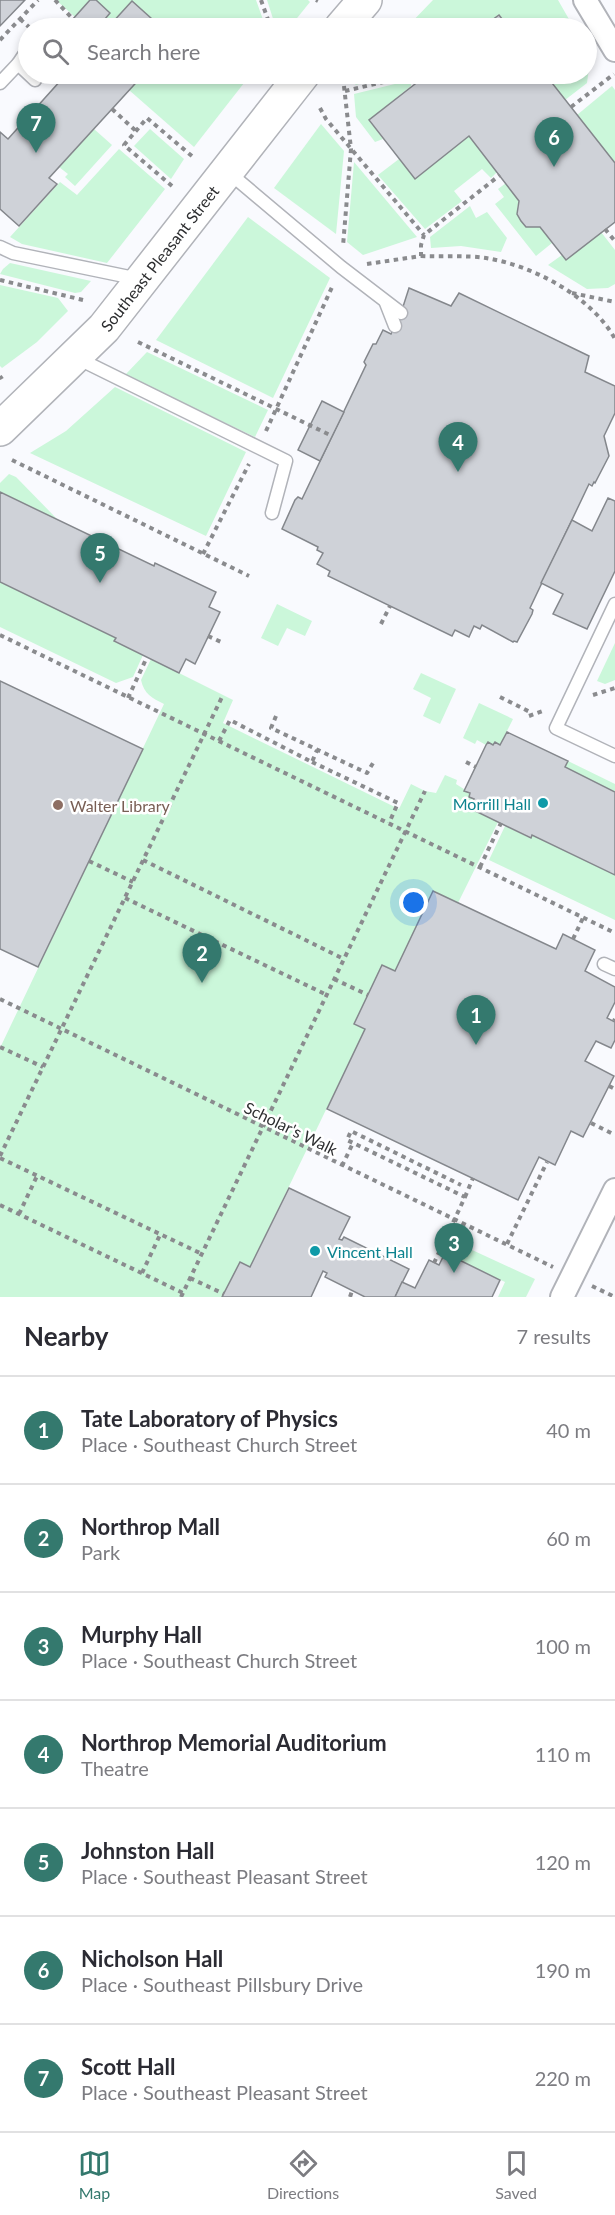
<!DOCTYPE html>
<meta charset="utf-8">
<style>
body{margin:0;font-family:Lato,sans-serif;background:#f2f2f3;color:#2b2b33}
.you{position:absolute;left:414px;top:903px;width:21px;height:21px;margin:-15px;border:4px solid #fff;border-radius:50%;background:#1a73e8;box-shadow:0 0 0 9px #1a73e833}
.badge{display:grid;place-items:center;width:39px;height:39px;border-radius:50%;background:#34796e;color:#fff;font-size:20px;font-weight:700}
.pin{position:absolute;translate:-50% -50px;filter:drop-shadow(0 2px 3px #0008)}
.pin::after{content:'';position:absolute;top:32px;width:21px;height:18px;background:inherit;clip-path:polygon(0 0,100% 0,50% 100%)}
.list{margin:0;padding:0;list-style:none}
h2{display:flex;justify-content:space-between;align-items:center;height:78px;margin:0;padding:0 24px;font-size:26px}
h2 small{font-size:20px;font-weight:400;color:#7c7c81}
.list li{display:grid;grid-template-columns:39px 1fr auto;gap:18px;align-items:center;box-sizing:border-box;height:108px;padding:0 24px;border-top:2px solid #e1e1e2}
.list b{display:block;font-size:22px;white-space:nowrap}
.list p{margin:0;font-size:20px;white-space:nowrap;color:#7c7c81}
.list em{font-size:20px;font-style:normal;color:#7c7c81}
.icon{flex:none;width:33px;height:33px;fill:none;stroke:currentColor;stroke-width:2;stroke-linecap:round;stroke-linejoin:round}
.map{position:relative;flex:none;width:615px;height:1297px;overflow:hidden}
.search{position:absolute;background:#fff;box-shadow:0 3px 9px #0003;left:18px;right:18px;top:18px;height:66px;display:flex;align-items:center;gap:15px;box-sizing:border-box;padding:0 21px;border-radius:33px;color:#7c7c81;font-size:22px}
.sheet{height:834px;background:#fff}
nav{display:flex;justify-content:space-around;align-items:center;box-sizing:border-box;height:84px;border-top:2px solid #e1e1e2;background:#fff;font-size:16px;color:#7c7c81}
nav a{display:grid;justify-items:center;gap:3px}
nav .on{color:#34796e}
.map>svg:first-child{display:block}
.green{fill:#cbf7da}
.building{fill:#cfd2d8;stroke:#84878c;stroke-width:1.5}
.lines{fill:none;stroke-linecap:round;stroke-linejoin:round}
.lane-casing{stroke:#b1b3b9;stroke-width:15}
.street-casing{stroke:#b1b3b9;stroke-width:26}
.secondary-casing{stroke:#b1b3b9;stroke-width:36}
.path{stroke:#8a8b8e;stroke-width:4;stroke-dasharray:4.5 4.5;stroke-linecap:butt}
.lane{stroke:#fff;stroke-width:12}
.street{stroke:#fff;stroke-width:22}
.secondary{stroke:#fff;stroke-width:33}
.culture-dot{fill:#0f9aa8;stroke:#fff;stroke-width:2}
.education-dot{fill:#8d6e63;stroke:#fff;stroke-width:2}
.labels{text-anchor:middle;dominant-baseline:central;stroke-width:5;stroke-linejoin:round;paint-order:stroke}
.street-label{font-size:16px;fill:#2d2e30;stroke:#fff}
.culture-label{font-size:16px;fill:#0d838f;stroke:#fff;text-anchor:end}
.education-label{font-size:16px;fill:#785e54;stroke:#fff;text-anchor:start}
</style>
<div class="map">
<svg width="615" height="1297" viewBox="0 0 615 1297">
<rect width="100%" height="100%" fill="#f9fafe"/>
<g class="green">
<path d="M56 0H90L75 17Z"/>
<path d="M96 0H256L266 28H162L132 1 111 24 105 19 110 13Z"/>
<path d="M267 0H308L310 2 289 28H276Z"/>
<path d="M433 0H558L574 28H509L499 15 481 28H406Z"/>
<path d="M587 47 591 53 587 83 565 100 545 74H586Z"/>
<path d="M144 74H251L194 147 129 90Z"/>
<path d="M365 74H404L355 85Z"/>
<path d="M411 80V86L369 120 383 139 375 142 356 117 354 94Z"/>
<path d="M612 86 615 90V163L577 115Z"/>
<path d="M321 124 344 151 336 234 274 188Z"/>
<path d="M94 129 112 145 75 186 65 177 68 174 59 167Z"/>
<path d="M150 129 184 159 171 179 134 146Z"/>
<path d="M469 136 497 172 491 178 482 169 454 191 462 201 425 229 378 175 399 159 415 179Z"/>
<path d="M119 149 165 189 107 263 22 244 10 237 60 182 77 195Z"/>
<path d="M354 162 417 237 363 255 347 242Z"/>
<path d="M506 183 519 201C515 212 519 218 526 227H540L552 243 536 256 495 204 504 197 498 189Z"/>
<path d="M470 206 476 218 487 212 507 238 501 252 461 246 431 248 430 237Z"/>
<path d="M248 217 330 278 273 398 156 340Z"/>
<path d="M601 232 615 250V284L608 288 587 289 548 265 562 255 566 260Z"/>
<path d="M10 263 91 281 81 292 75 293 0 274 3 269Z"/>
<path d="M0 285 58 298 68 311 37 342 2 368 0 366Z"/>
<path d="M147 352 268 410 255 437 125 375Z"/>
<path d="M115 387 246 452 206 536 30 453 66 431Z"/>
<path d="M9 474 16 477 57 519 0 492V483Z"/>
<path d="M0 582 116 638 115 642 143 655 133 677 116 683 0 627Z"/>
<path d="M277 604 312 621 305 636 287 628 278 646 261 638Z"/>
<path d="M615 643V680L605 684 597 681Z"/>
<path d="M151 659 233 700 223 723 399 809 411 784 425 791 436 793 445 775 457 780 456 784 470 793 469 797 474 799 470 807 498 822 458 903 433 891 395 971 382 966 354 1024 365 1029 250 1267 240 1262 222 1297H0V1048L164 704C152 698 144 694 141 680Z"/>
<path d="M421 673 456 689 440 724 423 716 431 698 413 689Z"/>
<path d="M479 703 513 719 500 745 495 742 493 745 488 742 486 745 477 740 475 744 463 738Z"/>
<path d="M568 761 615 784V792L565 767Z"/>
<path d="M505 826 530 838 532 835 615 875V920L489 860Z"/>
<path d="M457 1243 535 1279 526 1297H498L505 1282 450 1256Z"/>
</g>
<g class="building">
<path d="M0 0H25L0 26Z"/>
<path d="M90 0H96L110 13 105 19 111 24 132 1 162 28H84L73 19Z"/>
<path d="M499 15 509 28H481Z"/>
<path d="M53 74H144L49 178 57 184 19 226 0 209V132L8 139 61 80Z"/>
<path d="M424 74H545L615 163V222L566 260 540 227H526L521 221 517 214 519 201 469 136 415 179 369 120 424 77 422 75Z"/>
<path d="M409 288 451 306 459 293 589 356 585 372 615 386V413L604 436 609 456 595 483 594 482 592 486 589 484 530 608 533 610 532 614 517 642 514 641 513 642 482 625 480 629 474 626 469 637 455 630 452 636 328 576 330 571 317 564 323 553 317 550 318 547 282 529 295 500 298 497 302 499 366 365 364 362 373 344H376L383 330 391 334 401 313Z"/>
<path d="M322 401 344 412 320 461 298 450Z"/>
<path d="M0 492 154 566 155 563 216 592 209 607 220 612 195 664 186 659 179 673 114 641 116 638 0 582Z"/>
<path d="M608 498 615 501V571L587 629 553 614 563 594 541 583 572 520 592 531Z"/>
<path d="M0 681 143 749 38 967 0 949Z"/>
<path d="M507 732 568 761 565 767 615 792V875L532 835 531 838 469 808 474 799 469 797 470 793 464 791 486 745 488 742 493 745 495 742 500 745Z"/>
<path d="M433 891 556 949 563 934 595 950 585 971 615 987V1002L607 1018 615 1022V1040L611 1048 596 1041 585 1061 614 1076 583 1137 571 1131 555 1165 539 1157 518 1200 327 1109 365 1029 354 1024 382 965 395 971Z"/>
<path d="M289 1188 350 1217 339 1239 342 1240 344 1237 409 1269 395 1297H365L325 1277 327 1273 323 1271 311 1297H222L240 1262 250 1267Z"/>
<path d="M445 1253 500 1280 492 1297H395L402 1282 415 1288 429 1260 439 1265Z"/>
</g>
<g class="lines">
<defs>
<g id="lane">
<path d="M18 64 35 80"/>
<path d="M0 83 18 64 28 49"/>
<path d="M227 171 341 267 401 313"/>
<path d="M0 247 13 253 139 279"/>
<path d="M386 303 395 326"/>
<path d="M77 358 286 461 272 513"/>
<path d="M615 604 556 728 615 756"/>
<path d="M604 964 615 969"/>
</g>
<g id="street">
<path d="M585 0 615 50"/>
<path d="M562 1297 615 1190"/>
</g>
<g id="secondary">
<path d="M341 28 365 0"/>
<path id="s1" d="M0 429 104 328 303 74"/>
</g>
</defs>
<use href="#lane" class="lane-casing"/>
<use href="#street" class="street-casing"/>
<use href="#secondary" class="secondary-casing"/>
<g class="path">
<path d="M55 0 71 17 61 28"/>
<path d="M261 0 271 28"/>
<path d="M316 0 318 1"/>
<path d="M20 19 30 28"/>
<path d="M0 40 38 0"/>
<path d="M343 77 351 149 343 246"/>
<path d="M345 91 413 75 418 81"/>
<path d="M571 107 614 74"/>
<path d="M320 108 326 119 424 235"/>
<path d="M112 109 136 131"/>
<path d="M172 186 124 145 147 118 193 157"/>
<path d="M605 229 615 241"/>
<path d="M421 256C442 257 466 255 486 258 534 266 591 296 615 339"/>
<path d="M367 264 421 256V245L424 235 500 175"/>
<path d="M0 280 83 300"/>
<path d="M572 293 615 302"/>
<path d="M138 342 332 436"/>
<path d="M0 376 2 379"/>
<path d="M266 431 333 285"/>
<path d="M12 460 249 576"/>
<path d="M203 554 249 464"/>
<path d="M381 624 390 606"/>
<path d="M0 635 615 933"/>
<path d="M208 636 221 642"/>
<path d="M593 695 615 688"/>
<path d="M500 697 530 712"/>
<path d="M128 698 147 657"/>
<path d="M276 716 271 728 367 773 373 763"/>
<path d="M529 716 543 711"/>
<path d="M219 741 230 720 312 762 317 750"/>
<path d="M312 762 398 803 389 823"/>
<path d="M466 762 476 767"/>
<path d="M143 860 344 959"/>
<path d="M89 861 133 882"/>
<path d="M480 867 501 823"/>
<path d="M125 898 327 995"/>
<path d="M573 939 583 918"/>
<path d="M334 979 368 995"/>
<path d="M0 999 553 1267"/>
<path d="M614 1021 615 1019"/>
<path d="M0 1047 43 1067"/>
<path d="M609 1086 615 1089"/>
<path d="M591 1123 615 1135"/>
<path d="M0 1156 223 695"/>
<path d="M0 1158 202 1254"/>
<path d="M342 1166 353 1143"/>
<path d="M465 1197 473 1178"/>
<path d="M0 1205 183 1293"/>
<path d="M19 1214 37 1176"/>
<path d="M507 1244 547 1162"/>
<path d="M434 1263 465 1197 347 1140 351 1131 461 1185"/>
<path d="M142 1273 160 1235"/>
<path d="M190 1278 224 1294"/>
<path d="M592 1286 615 1297"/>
<path d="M181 1297 425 791"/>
<path d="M350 1297 352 1291"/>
</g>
<use href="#lane" class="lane"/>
<use href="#street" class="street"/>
<use href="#secondary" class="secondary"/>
</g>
<g class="culture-dot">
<circle cx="543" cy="803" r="6"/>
<circle cx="315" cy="1251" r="6"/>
</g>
<circle class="education-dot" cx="58" cy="805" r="6"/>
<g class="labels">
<g class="street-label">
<text stroke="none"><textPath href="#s1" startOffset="234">Southeast Pleasant Street</textPath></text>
<text transform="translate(291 1128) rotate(26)">Scholar's Walk</text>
</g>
<g class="culture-label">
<text x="531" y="803">Morrill Hall</text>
<text x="327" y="1251" text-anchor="start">Vincent Hall</text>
</g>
<g class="education-label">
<text x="70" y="805">Walter Library</text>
</g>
</g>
</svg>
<div class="you"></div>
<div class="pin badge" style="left:476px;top:1045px">1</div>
<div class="pin badge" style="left:202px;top:983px">2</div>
<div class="pin badge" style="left:454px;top:1273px">3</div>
<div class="pin badge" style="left:458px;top:472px">4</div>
<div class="pin badge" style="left:100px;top:583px">5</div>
<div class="pin badge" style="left:554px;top:167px">6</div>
<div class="pin badge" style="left:36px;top:153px">7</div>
<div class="search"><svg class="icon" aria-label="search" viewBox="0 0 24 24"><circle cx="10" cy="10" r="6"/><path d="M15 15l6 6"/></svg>Search here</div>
</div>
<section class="sheet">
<h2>Nearby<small>7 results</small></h2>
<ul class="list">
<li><span class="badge">1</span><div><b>Tate Laboratory of Physics</b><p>Place · Southeast Church Street</p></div><em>40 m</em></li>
<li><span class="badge">2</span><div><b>Northrop Mall</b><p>Park</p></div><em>60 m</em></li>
<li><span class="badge">3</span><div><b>Murphy Hall</b><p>Place · Southeast Church Street</p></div><em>100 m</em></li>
<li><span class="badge">4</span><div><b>Northrop Memorial Auditorium</b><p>Theatre</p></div><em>110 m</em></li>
<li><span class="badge">5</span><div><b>Johnston Hall</b><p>Place · Southeast Pleasant Street</p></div><em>120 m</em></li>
<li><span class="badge">6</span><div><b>Nicholson Hall</b><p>Place · Southeast Pillsbury Drive</p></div><em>190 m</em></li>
<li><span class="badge">7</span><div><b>Scott Hall</b><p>Place · Southeast Pleasant Street</p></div><em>220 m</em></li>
</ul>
</section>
<nav>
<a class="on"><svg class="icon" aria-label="map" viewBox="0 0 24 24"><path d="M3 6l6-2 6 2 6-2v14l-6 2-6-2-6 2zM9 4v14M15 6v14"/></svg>Map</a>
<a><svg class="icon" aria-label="directions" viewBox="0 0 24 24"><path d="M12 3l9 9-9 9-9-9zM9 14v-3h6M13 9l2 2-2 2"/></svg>Directions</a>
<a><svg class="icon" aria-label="saved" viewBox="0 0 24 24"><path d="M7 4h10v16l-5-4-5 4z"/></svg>Saved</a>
</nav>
